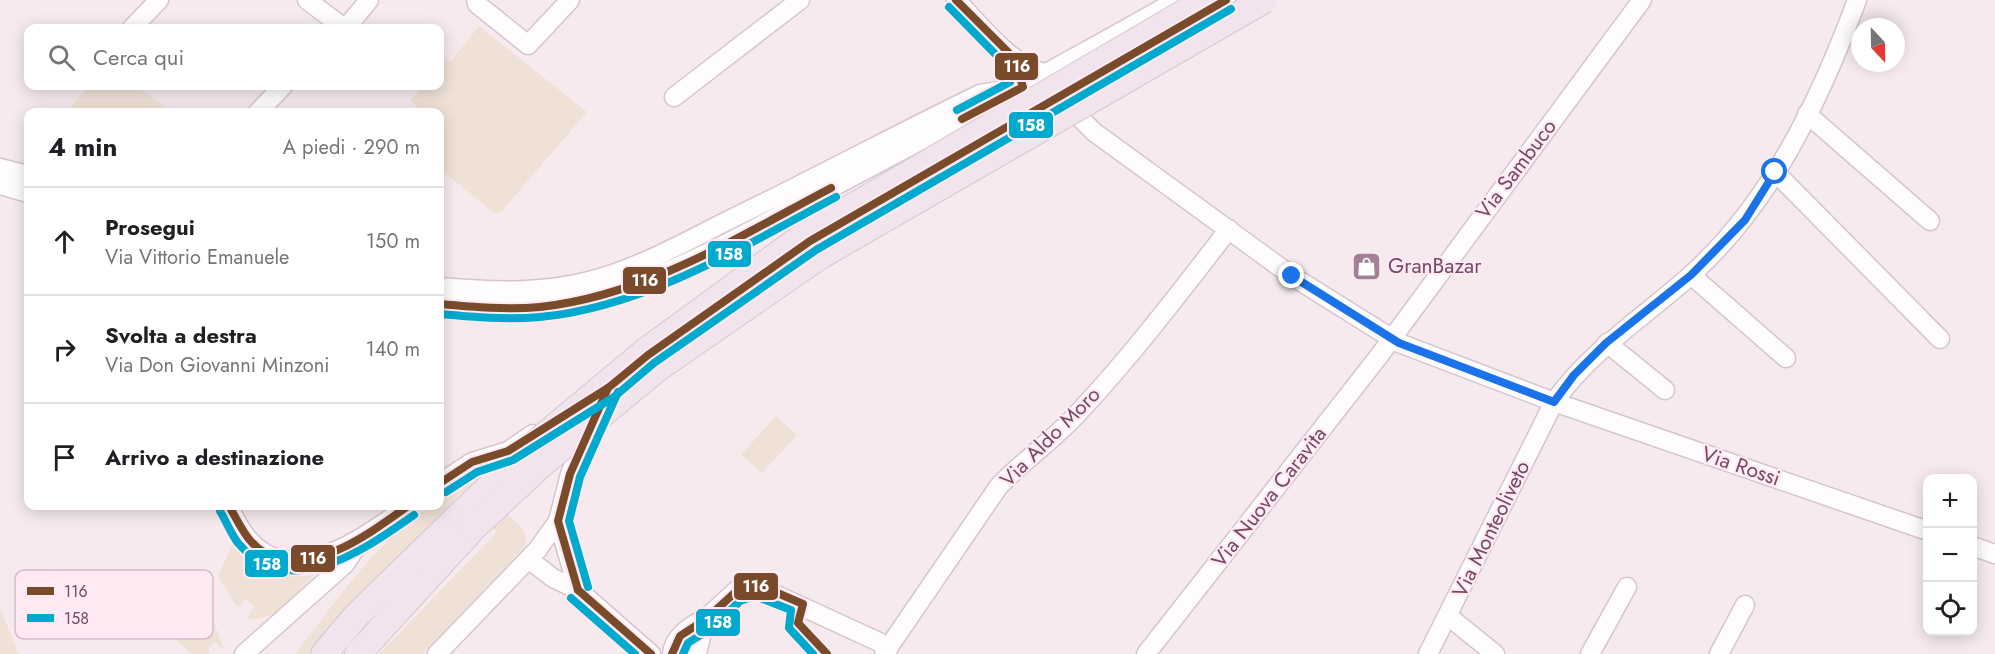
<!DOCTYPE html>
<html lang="it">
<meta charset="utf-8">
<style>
body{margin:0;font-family:Jost,sans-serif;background:#f2f2f2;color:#202124}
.controls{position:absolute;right:18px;bottom:18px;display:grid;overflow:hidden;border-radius:12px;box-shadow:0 3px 15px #0003}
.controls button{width:54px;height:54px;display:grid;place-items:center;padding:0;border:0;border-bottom:2px solid #e0e0e0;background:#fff;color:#202124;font:30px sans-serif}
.compass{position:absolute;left:1851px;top:18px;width:54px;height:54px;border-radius:50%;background:#fff;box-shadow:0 3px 15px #0003;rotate:158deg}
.stop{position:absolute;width:18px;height:18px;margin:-14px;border:4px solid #1a73e8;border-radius:50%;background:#fff}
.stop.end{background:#1a73e8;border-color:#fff;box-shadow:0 2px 6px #0008}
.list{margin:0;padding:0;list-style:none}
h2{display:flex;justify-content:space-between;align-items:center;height:78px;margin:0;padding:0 24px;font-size:26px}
h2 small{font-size:20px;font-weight:400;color:#757577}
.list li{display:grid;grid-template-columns:39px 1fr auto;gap:18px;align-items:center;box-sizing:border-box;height:108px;padding:0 24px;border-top:2px solid #e0e0e0}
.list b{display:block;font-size:22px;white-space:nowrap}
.list p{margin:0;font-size:20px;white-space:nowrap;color:#757577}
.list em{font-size:20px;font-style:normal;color:#757577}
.icon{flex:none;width:33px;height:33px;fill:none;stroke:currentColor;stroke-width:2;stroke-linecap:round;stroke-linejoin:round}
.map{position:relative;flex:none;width:1995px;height:654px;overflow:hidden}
.search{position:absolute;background:#fff;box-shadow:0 3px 15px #0003;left:24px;top:24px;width:420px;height:66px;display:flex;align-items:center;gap:15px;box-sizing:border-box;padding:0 21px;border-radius:12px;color:#757577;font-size:22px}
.panel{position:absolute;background:#fff;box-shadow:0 3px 15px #0003;left:24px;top:108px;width:420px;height:402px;border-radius:12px}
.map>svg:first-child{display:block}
.green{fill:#efe1d6}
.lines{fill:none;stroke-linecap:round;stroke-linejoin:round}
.minor-casing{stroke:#d6c5ce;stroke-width:21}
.highway-casing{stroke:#d5c6cf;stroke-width:28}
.minor{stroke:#fefcfd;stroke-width:18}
.highway{stroke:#f1e4ec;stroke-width:26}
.highway-bridge-casing{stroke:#d5c6cf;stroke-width:28;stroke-linecap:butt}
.highway-bridge{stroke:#f1e4ec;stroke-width:26}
.bus-1-casing{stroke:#ffeaf3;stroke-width:12}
.bus-2-casing{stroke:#ffeaf3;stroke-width:12}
.bus-1{stroke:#7a4b2a;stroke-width:8}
.bus-2{stroke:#00a9ce;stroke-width:8}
.route{stroke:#1a73e8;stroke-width:8}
.labels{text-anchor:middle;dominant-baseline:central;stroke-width:4.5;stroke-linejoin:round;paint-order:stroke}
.street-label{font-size:21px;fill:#754966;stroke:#ffeaf3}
.poi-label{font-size:21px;fill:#754966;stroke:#ffeaf3;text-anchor:start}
.key{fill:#ffeaf3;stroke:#d6bac9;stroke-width:1.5}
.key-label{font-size:16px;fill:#754966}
.line-badge{stroke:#ffeaf3;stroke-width:2}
.badge-label{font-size:16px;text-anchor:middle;font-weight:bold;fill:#fff}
</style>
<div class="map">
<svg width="1995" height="654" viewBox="0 0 1995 654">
<rect width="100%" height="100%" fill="#f6eaef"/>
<g class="green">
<path d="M479 26 587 112 501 212 494 213 440 169V112H424L410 101 422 86H440V64L444 58 450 62Z"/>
<path d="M89 86H136L173 112H67Z"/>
<path d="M776 416 797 435 762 473 741 455Z"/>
<path d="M470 475 521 527 526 537 525 546 423 654H379L497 532 461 493 385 572 312 654H295C321 622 401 506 440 506V499Z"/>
<path d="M233 544C262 568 278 577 316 573 297 591 275 625 247 618L254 607 246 599 238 608 218 576Z"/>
<path d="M0 608 19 654H0Z"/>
<path d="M212 617 224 650 215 642 208 649 210 654H192L177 641Z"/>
</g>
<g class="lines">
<defs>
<g id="minor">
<path d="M307 0 344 28"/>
<path d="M476 0 477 4 528 45 570 0"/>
<path d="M956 0C982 26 1010 66 1048 74"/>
<path d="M1196 18 1226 0"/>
<path d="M132 28 159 0"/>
<path d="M346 28 369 0"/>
<path d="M674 97 800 0"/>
<path d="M1055 100 1069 107 1094 132 1292 276 1399 343 1554 402 1928 531"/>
<path d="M258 112 283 86"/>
<path d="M1807 114 1930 221"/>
<path d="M0 168 28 175"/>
<path d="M1775 172 1940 339"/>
<path d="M0 185 28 193"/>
<path d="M1691 275 1786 358"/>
<path d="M440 287C489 291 540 294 589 281 637 269 683 243 727 221 812 180 895 135 980 94L1010 89"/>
<path d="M440 304C477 307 515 311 553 305 650 291 741 235 827 190 945 128 1062 66 1177 0"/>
<path d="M1607 343 1665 390"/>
<path d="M440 483 472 462 508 451 533 434"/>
<path d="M229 506C269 605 350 548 408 506"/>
<path d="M1972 546 1995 554"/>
<path d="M525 563 531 561 553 578 578 590 651 654"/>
<path d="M578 590 558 521 570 474 592 425"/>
<path d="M1448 616 1495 654"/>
<path d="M244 654 345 564 359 543"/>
<path d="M437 654 538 549 558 521"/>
<path d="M672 654C673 637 691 625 705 619"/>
<path d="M697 654 705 619 737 590 755 585 879 642 888 650"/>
<path d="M884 654 999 486C1025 459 1056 438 1080 411 1134 353 1181 291 1229 229"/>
<path d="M1146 654 1379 356 1642 0"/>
<path d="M1428 654 1554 402C1591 350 1643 318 1691 275 1771 203 1820 100 1857 0"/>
<path d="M1590 654 1627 587"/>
<path d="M1719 654 1745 605"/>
</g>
<g id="highway">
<path d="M324 654 356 616 461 514"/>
<path d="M358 654 473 528"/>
</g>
</defs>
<use href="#minor" class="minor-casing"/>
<use href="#highway" class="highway-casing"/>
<use href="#minor" class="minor"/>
<use href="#highway" class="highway"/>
<defs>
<g id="highway-bridge">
<path d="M461 514 539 440 647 350 806 234 1206 0"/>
<path d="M473 528 543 463 658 368 820 256 1264 0"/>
</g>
</defs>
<use href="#highway-bridge" class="highway-bridge-casing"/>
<use href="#highway-bridge" class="highway-bridge"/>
<defs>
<g id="bus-1">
<path d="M956 0 1014 58 1023 87 962 119"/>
<path d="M440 304C473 307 507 310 540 307 645 296 740 236 831 188"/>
<path d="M440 483 472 462 508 451 608 388 648 355 810 241 1226 0"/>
<path d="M229 506C239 523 247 543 265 553 309 580 373 531 408 506"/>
<path d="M578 590 558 521 570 474 608 388"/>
<path d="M578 590 651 654"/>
<path d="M672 654 680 636 706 619 740 588 761 586 803 604 798 623 827 654"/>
</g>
<g id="bus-2">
<path d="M949 7 1005 64 1010 82 957 110"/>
<path d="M440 314C473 317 507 320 540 317 646 307 744 246 836 197"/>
<path d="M446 492 477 472 513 460 614 397 654 363 816 250 1231 9"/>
<path d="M220 511C226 521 231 534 238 543 290 604 365 549 414 515"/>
<path d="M588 587 569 521 580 477 618 392"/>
<path d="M571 598 635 654"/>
<path d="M683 654 688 643 713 627 740 601 755 596 791 610 789 628 813 654"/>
</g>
</defs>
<use href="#bus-1" class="bus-1-casing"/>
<use href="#bus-2" class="bus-2-casing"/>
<use href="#bus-1" class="bus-1"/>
<use href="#bus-2" class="bus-2"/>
</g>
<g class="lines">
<path class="route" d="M1292 276 1399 343 1554 402 1574 375 1606 343 1691 275 1745 220 1775 172"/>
</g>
<defs>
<symbol id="shop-square" viewBox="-11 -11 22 22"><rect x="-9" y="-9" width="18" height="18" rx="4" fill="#a28196" stroke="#ffeaf3"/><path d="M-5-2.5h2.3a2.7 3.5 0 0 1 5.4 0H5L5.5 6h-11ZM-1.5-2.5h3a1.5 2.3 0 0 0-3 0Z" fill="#fff"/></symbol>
</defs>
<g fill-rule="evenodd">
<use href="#shop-square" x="1350" y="250" width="33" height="33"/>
</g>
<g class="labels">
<g class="street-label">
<text transform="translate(1516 169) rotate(-53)">Via Sambuco</text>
<text transform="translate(1050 437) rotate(-45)">Via Aldo Moro</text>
<text transform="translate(1741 466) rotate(19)">Via Rossi</text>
<text transform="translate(1269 497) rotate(-52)">Via Nuova Caravita</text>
<text transform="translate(1491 529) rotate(-64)">Via Monteoliveto</text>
</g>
<g class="poi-label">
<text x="1388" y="266">GranBazar</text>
</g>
</g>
<rect x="15" y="570" width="198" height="69" rx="9" class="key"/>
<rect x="27" y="587" width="27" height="8" fill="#7a4b2a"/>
<rect x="27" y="614" width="27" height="8" fill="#00a9ce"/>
<g class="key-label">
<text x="64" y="597">116</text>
<text x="64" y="624">158</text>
</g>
<g class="line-badge">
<rect x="994" y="52" width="45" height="29" rx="6" fill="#7a4b2a"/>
<rect x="1008" y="111" width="46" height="28" rx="6" fill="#00a9ce"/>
<rect x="707" y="240" width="45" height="28" rx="6" fill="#00a9ce"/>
<rect x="622" y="266" width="45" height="29" rx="6" fill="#7a4b2a"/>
<rect x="290" y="544" width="46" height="29" rx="6" fill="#7a4b2a"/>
<rect x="244" y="549" width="45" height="29" rx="6" fill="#00a9ce"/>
<rect x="733" y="572" width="46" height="29" rx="6" fill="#7a4b2a"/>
<rect x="695" y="608" width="46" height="29" rx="6" fill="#00a9ce"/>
</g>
<g class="badge-label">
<text x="1017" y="72">116</text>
<text x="1031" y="131">158</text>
<text x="729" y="260">158</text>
<text x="645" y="286">116</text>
<text x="313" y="564">116</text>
<text x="267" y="570">158</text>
<text x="756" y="592">116</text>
<text x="718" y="628">158</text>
</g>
</svg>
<div class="controls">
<button>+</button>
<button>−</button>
<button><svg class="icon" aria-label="locate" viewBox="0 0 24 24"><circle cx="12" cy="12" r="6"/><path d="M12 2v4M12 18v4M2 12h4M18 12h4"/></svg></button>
</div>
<svg class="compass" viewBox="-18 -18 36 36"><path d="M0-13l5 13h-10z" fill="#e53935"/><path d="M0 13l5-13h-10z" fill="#757577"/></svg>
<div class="stop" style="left:1775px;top:172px"></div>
<div class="stop end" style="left:1292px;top:276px"></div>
<div class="search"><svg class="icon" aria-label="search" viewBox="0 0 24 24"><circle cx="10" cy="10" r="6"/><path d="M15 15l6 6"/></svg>Cerca qui</div>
<section class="panel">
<h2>4 min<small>A piedi · 290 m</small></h2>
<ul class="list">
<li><svg class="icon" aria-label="ahead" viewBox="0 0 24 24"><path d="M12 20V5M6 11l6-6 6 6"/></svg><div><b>Prosegui</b><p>Via Vittorio Emanuele</p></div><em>150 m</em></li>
<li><svg class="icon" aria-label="right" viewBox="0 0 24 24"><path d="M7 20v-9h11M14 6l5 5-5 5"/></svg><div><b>Svolta a destra</b><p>Via Don Giovanni Minzoni</p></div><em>140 m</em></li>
<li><svg class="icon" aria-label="arrive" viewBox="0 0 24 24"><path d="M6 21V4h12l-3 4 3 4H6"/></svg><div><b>Arrivo a destinazione</b></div></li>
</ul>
</section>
</div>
